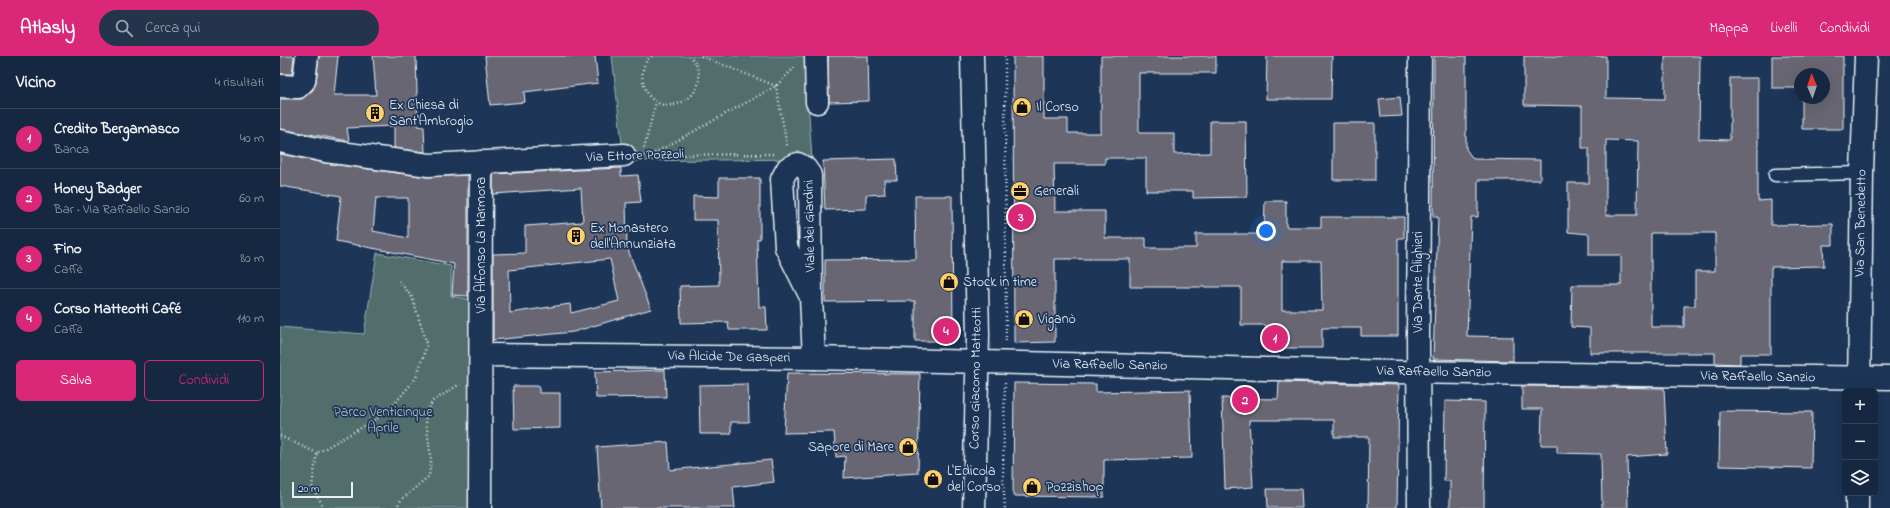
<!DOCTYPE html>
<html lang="it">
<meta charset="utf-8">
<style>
body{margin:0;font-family:"Indie Flower",sans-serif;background:#23344c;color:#f1f3f6}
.controls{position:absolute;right:12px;bottom:12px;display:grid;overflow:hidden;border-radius:6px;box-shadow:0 4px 16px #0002}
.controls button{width:36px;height:36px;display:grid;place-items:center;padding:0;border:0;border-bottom:1px solid #35445a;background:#162841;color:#f1f3f6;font:20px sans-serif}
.compass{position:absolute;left:1514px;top:12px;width:36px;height:36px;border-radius:50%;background:#162841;box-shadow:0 4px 16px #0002;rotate:358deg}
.scale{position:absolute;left:12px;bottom:10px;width:61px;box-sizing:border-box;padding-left:4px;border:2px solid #e8f1f8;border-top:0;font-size:11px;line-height:14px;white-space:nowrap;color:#e8f1f8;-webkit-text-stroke:3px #1d3557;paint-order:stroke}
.you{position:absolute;left:986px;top:175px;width:14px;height:14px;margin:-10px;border:3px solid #fff;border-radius:50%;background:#1a73e8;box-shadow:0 0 0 6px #1a73e833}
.badge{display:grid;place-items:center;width:26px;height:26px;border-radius:50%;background:#db2777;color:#fff;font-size:13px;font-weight:700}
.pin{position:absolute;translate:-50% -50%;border:2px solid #fff;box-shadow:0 1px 4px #0006}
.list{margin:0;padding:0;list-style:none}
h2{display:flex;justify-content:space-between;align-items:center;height:52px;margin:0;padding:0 16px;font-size:17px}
h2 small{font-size:13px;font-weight:400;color:#9ea6b1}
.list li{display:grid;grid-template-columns:26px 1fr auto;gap:12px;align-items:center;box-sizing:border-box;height:60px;padding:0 16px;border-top:1px solid #35445a}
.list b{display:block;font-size:15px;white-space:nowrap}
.list p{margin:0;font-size:13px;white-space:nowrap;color:#9ea6b1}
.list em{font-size:13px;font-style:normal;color:#9ea6b1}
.actions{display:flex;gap:8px;padding:12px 16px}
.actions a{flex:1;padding:9px 0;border:1px solid #db2777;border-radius:6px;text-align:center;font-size:14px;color:#db2777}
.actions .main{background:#db2777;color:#fff}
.icon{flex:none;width:22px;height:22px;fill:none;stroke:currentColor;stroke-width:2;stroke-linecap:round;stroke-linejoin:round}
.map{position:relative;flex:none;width:1610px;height:452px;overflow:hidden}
header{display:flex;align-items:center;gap:24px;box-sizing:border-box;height:56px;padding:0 20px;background:#db2777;color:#fff}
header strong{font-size:19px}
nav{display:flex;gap:22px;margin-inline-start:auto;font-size:14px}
.search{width:280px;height:36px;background:#23344c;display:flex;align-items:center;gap:10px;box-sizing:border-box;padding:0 14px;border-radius:22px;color:#9ea6b1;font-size:15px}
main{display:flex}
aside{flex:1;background:#162841}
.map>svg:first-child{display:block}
.green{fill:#516e6c;stroke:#9cb0b2}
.building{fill:#686672;stroke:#e8f1f8;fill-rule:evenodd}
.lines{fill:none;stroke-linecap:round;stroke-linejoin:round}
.lane-casing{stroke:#e8f1f8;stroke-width:15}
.street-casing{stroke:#e8f1f8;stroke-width:25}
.secondary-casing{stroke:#e8f1f8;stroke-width:25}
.path{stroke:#e8f1f8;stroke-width:2.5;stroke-dasharray:1 3;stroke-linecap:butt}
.lane{stroke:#1d3557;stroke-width:12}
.street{stroke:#1d3557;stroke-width:22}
.secondary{stroke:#1d3557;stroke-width:22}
.labels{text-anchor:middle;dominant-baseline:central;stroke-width:3.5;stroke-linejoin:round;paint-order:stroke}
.poi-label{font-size:14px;fill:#e8f1f8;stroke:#1d3557;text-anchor:start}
.street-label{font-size:14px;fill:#e8f1f8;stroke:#1d3557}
.park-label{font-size:14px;fill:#b3c3c7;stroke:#1d3557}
</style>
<header>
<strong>Atlasly</strong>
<div class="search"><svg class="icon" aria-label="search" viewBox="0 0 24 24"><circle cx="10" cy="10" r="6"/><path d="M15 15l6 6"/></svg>Cerca qui</div>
<nav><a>Mappa</a><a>Livelli</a><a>Condividi</a></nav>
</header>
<main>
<aside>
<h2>Vicino<small>4 risultati</small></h2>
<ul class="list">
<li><span class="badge">1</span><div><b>Credito Bergamasco</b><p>Banca</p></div><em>40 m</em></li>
<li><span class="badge">2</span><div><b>Honey Badger</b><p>Bar · Via Raffaello Sanzio</p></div><em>60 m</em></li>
<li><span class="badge">3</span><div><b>Fino</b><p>Caffè</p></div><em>80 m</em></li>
<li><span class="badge">4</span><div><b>Corso Matteotti Café</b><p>Caffè</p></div><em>110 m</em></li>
</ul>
<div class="actions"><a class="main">Salva</a><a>Condividi</a></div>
</aside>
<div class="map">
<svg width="1610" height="452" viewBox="0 0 1610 452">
<rect width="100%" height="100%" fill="#1d3557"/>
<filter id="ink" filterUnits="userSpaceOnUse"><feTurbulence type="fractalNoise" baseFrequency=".025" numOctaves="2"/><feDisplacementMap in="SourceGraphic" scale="8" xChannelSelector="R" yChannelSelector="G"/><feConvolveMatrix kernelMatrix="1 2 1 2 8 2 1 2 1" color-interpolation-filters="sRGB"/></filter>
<g filter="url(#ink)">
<g class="green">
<path d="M332 0H525L532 103 344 105Z"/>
<path d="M97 197 171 210V240L194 244 191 452H0V271L84 278Z"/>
</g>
<g class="building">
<path d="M0 0H14L12 18H0Z"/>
<path d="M39 0H58L54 39H96L93 0H136L138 70 144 71 145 96 114 92V70L67 72 69 85 0 73V43H22L33 34 36 26Z"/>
<path d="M205 0H315L318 27 244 36 245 46 210 49Z"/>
<path d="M548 0H588L589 45 549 46Z"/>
<path d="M733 0H764V63H788V77H821V0H936V17H859V77H894V98L930 97V65H966L967 141 913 142V135H866V102H825V108H774L775 155H825V182H866V192H916V178H984L985 145H1006V171H1041V161H1124V182H1118V280H1081V272H1042V292H986V269H961V231H850V203H775V286L734 287ZM1002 205H1041L1042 254H1002Z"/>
<path d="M987 0H1052L1051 43H986Z"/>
<path d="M1154 0H1186V93L1193 103 1260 104V124H1198V161H1191L1187 280 1233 281V305L1153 303 1158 161H1153Z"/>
<path d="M1244 0H1326V42L1385 43V0H1420L1419 83 1450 84V22H1478V145L1491 144V169L1553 168V189H1543L1544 210 1491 211V298H1460V308L1435 307V297H1310V272L1291 271 1292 229H1341V199H1309V178L1288 176V127H1309V92H1302V50L1244 49ZM1326 84 1358 85 1357 159H1326ZM1371 177H1435V215H1415V250H1404V271H1371Z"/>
<path d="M1492 0H1563V73H1522V42H1544V18H1520V32H1492Z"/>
<path d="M1120 41 1122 60 1101 61 1099 43Z"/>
<rect x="1053" y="67" width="42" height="57"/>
<path d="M0 98 44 107 147 121 188 119V240L172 239 174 208 56 185 61 140 0 130ZM96 142H128V182L93 175Z"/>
<path d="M616 103 617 124H604L605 138 586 139V153L545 154 543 105Z"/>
<path d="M341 112V120L358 119 361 146 346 147 347 191 371 253 293 276 213 284V198L245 197V170L303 166 301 132 213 138V118ZM330 203 339 245 291 257 290 248 230 257 229 214Z"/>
<path d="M439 122H480V183H477L479 251H486L487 274H449L448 266 401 267 400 230 439 229 438 164H413V140L439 141Z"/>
<path d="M635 140H672L673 285H635V245L545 246V204L636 203Z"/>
<path d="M385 314 386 341 316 342 315 316Z"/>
<path d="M507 317 640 318 638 417 564 422 565 400 556 401 554 376 504 377Z"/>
<path d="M999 326 1119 329 1117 452H1088L1089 381H1054V364H969L973 431 945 433 942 342 998 343Z"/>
<path d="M734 327 816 328V336L910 334 912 402 824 404V441L733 440Z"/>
<path d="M468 328 469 366H451V378H420L419 329Z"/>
<path d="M233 330H259V337H280V372L234 373Z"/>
<path d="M1242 330 1384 332 1387 398 1347 401 1348 452H1322L1321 398 1277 397V389H1261L1262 353H1242Z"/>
<path d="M1165 345 1205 346 1204 452H1170V425H1164Z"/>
<path d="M1440 355 1532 356 1531 412 1439 410Z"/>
<path d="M388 386 390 414 491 404 494 426 453 431 455 452H321L317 391Z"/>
<path d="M987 433H1021L1022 452H988Z"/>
</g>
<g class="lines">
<defs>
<path id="lane" d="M1495 119 1582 117"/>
<g id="street">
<path d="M536 0 537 46"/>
<path d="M0 30 18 31 24 25 27 0"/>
<path d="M0 85 46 95 149 109 344 99"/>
<path d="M531 241 506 191 502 123 508 112 518 108 525 112 530 119 531 241 534 302"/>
<path d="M201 299 534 302 1115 316 1610 322"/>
<path d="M1579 335 1582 117 1586 0"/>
<path d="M200 452 201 106"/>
<path d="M1139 452 1138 279 1140 0"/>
<path d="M1577 452V437"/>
</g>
<path id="secondary" d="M692 0 698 279 694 452"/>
</defs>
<use href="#lane" class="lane-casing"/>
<use href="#street" class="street-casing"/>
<use href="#secondary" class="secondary-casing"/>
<g class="path">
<path d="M372 0C364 5 361 16 363 25 373 75 444 38 410 0"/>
<path d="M421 0 496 30 507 90"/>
<path d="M725 0 726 286"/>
<path d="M364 92 376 46"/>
<path d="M364 99 493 98"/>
<path d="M371 99 496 30 515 11"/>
<path d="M106 358 136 322 147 288 132 241 119 225"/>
<path d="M0 380 37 397"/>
<path d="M44 452 32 430 37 397 105 358 145 357"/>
<path d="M116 452 121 444 149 420 151 404 145 357 153 345 180 328"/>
<path d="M725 452 723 422 725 327"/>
</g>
<use href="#lane" class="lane"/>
<use href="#street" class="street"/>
<use href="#secondary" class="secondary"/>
</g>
</g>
<defs>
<symbol id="shop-disc" viewBox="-11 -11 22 22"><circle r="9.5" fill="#ffd166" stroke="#1d3557"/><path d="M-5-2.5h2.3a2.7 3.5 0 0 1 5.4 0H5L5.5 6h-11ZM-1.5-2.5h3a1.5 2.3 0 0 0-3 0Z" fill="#111"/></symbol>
<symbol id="building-disc" viewBox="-11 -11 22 22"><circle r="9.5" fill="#ffd166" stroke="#1d3557"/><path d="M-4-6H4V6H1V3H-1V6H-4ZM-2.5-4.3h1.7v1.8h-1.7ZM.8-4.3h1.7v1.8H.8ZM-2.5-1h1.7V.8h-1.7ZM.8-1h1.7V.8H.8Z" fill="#111"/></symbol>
<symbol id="office-disc" viewBox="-11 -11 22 22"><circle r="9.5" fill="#ffd166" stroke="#1d3557"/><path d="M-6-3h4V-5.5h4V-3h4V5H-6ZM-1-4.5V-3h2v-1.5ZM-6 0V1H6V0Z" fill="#111"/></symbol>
</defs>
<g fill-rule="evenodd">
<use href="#shop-disc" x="731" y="40" width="22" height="22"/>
<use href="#building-disc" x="84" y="46" width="22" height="22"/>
<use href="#office-disc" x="729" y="124" width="22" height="22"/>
<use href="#building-disc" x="285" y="169" width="22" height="22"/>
<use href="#shop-disc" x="658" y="215" width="22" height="22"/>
<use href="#shop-disc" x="733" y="252" width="22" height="22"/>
<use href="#shop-disc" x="617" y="380" width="22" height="22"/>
<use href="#shop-disc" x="642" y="412" width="22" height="22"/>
<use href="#shop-disc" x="741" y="420" width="22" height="22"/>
</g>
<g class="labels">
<g class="poi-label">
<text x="109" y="49">Ex Chiesa di<tspan x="109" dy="16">Sant'Ambrogio</tspan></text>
<text x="756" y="51">Il Corso</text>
<text x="754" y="135">Generali</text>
<text x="310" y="172">Ex Monastero<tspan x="310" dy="16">dell'Annunziata</tspan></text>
<text x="683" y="226">Stock in time</text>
<text x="758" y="263">Viganò</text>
<text x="614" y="391" text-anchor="end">Sapore di Mare</text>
<text x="667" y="415">L'Edicola<tspan x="667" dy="16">del Corso</tspan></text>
<text x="766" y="431">Pozzishop</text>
</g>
<g class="street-label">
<text transform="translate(355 100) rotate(-2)">Via Ettore Pozzoli</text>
<text transform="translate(1581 167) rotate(-89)">Via San Benedetto</text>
<text transform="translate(530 170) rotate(-91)">Viale dei Giardini</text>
<text transform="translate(201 189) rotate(-90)">Via Alfonso La Marmora</text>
<text transform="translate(1138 226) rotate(-90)">Via Dante Alighieri</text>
<text transform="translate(449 301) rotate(1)">Via Alcide De Gasperi</text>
<text transform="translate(830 309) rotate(1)">Via Raffaello Sanzio</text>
<text transform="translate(1154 316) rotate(1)">Via Raffaello Sanzio</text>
<text transform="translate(1478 321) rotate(1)">Via Raffaello Sanzio</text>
<text transform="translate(696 322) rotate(-89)">Corso Giacomo Matteotti</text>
</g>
<g class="park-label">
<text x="103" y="356">Parco Venticinque<tspan x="103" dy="16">Aprile</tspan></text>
</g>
</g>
</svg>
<div class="controls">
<button>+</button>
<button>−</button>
<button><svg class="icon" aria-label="layers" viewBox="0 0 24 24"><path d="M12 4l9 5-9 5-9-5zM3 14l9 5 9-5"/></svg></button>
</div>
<svg class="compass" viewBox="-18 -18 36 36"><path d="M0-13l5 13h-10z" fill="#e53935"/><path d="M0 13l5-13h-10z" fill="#9ea6b1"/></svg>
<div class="scale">20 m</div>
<div class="you"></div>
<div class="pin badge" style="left:995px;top:282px">1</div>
<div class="pin badge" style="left:965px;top:344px">2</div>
<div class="pin badge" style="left:741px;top:161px">3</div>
<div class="pin badge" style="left:666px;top:275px">4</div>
</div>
</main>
